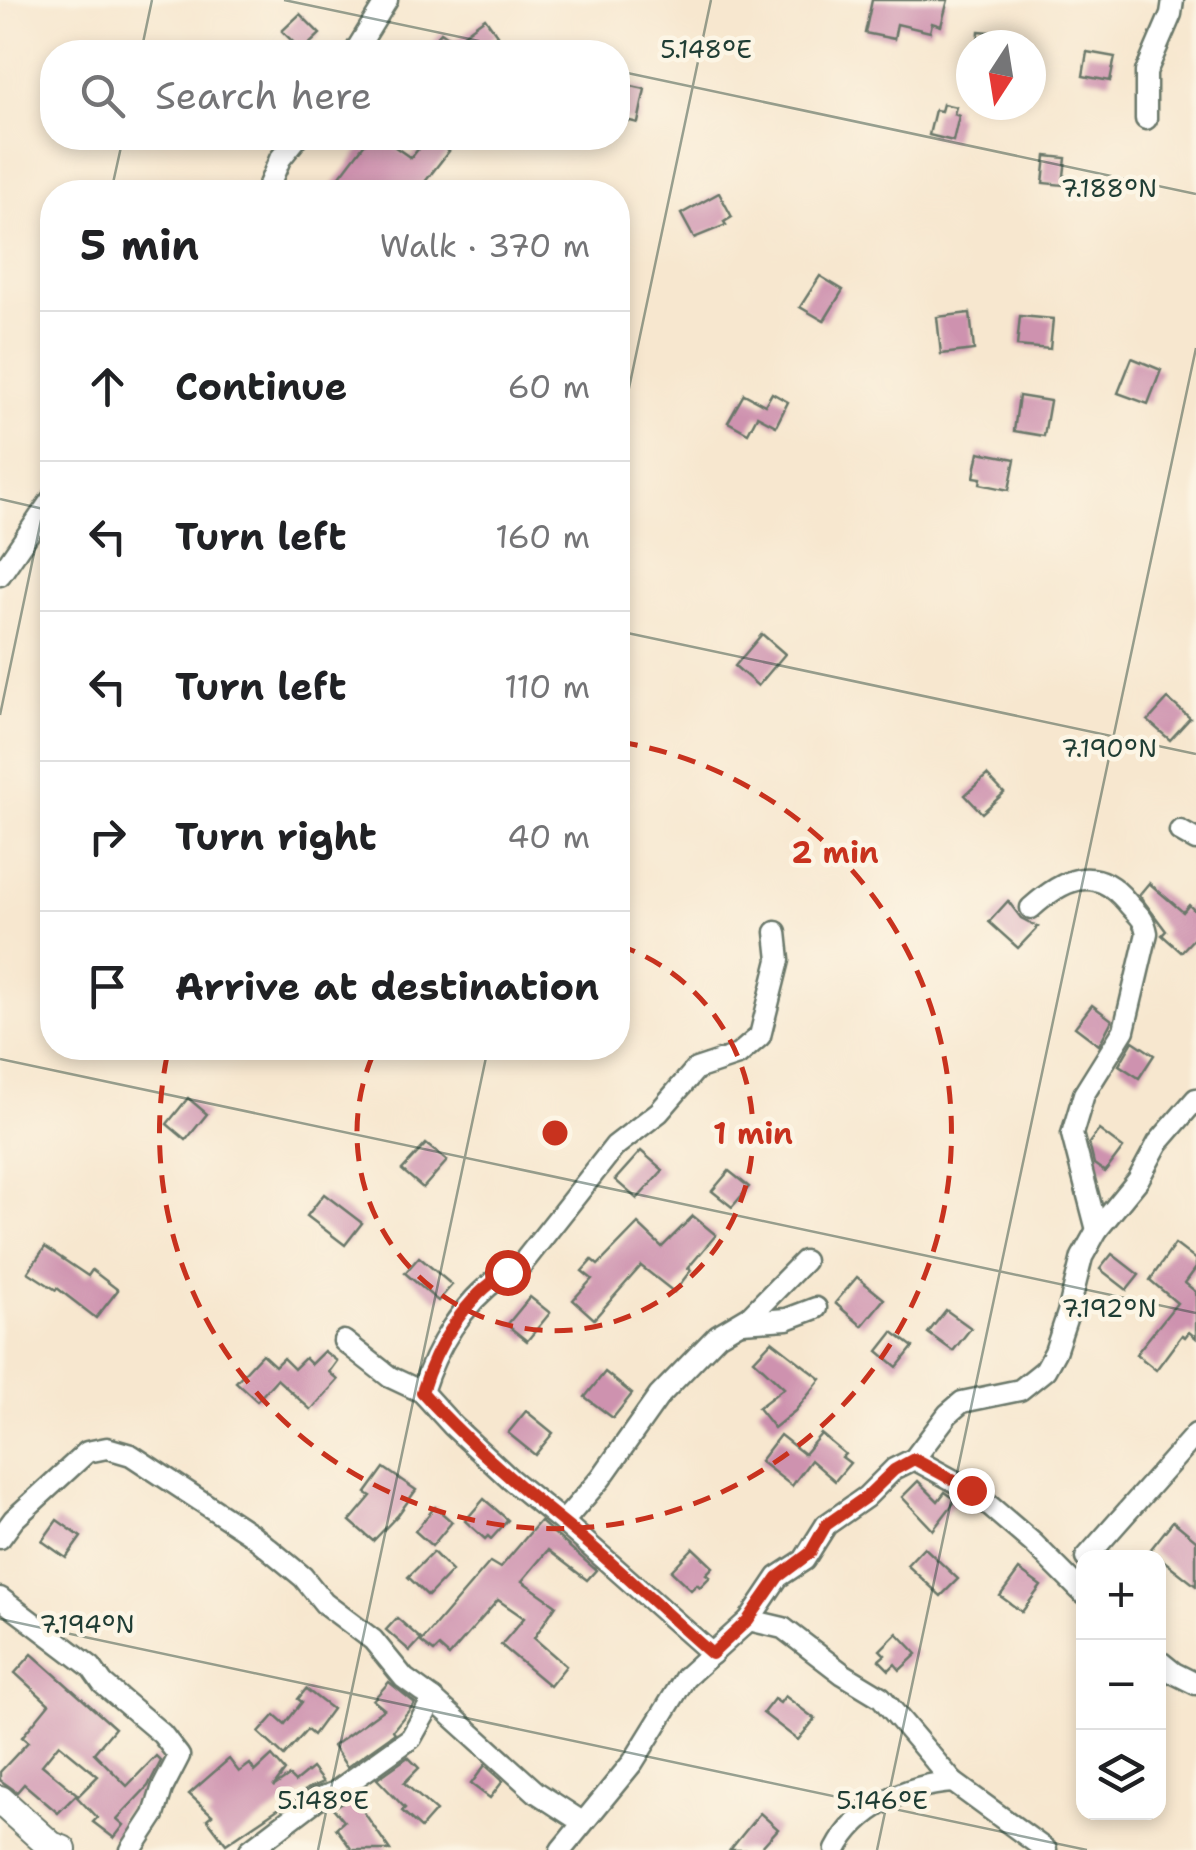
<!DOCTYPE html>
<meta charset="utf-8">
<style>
body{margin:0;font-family:"Shantell Sans",sans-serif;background:#f2f2f2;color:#202124}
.controls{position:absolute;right:30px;bottom:30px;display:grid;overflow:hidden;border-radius:20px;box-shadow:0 5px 15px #0003}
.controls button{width:90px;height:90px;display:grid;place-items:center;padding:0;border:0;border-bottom:2px solid #e0e0e0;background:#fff;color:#202124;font:50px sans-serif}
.compass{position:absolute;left:956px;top:30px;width:90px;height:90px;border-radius:50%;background:#fff;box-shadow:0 5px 15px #0003;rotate:192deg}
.stop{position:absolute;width:30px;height:30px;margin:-22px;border:8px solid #c8321e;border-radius:50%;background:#fff}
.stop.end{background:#c8321e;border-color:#fff;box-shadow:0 2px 10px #0008}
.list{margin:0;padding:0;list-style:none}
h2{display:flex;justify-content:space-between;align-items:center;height:130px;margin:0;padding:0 40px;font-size:42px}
h2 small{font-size:32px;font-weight:400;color:#757577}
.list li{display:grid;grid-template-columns:65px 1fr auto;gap:30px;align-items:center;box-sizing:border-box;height:150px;padding:0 40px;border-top:2px solid #e0e0e0}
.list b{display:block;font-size:38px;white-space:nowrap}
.list em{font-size:32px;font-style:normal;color:#757577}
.icon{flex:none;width:55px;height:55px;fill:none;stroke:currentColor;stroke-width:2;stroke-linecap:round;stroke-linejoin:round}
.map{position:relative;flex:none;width:1196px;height:1850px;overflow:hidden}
.search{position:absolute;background:#fff;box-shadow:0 5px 15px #0003;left:40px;top:40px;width:590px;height:110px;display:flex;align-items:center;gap:25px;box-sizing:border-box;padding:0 35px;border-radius:40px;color:#757577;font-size:38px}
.panel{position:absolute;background:#fff;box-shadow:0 5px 15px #0003;left:40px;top:180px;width:590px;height:880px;border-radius:40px}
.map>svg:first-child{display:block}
.building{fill:#ce92af}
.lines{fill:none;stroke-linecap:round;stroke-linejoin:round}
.street-casing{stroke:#6b786a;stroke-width:25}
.secondary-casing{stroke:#6b786a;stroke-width:32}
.street{stroke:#fff;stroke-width:20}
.secondary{stroke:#fff;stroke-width:28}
.route{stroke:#c8321e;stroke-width:12}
.ticks{fill:none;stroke:#1f3d34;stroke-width:2.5;stroke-opacity:0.45}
.ring{fill:none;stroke:#c8321e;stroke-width:5;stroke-dasharray:18 12}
.ticks-label{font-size:25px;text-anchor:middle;fill:#1f3d34;stroke:#fcf5e5;stroke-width:9;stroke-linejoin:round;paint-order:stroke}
.centre{fill:#c8321e;stroke:#fcf5e5;stroke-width:5}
.ring-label{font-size:30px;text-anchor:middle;font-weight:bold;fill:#c8321e;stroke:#fcf5e5;stroke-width:9;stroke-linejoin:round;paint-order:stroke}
</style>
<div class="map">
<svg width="1196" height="1850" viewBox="0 0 1196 1850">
<rect width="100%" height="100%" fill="#fcf5e5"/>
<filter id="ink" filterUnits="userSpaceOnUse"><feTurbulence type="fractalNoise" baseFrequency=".01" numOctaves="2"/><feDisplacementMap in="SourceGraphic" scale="20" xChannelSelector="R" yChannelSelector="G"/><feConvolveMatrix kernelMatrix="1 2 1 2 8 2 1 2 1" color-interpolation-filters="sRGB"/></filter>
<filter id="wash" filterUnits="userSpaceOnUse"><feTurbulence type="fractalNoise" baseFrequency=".0048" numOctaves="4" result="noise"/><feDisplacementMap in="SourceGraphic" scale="40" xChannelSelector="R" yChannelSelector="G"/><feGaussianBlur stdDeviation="2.25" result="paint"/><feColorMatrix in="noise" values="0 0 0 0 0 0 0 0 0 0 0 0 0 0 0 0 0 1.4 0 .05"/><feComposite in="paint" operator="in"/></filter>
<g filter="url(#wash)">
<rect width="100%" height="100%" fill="#f7e7cf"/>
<g id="blocks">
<g class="building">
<path d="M872 0H948L941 26 932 23 930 32 897 24 894 39 865 33Z"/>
<path d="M300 14 320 34 302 51 282 31Z"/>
<path d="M485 18 497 35 480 48 477 43 471 52H426L441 32 454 41Z"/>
<path d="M979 31 1024 35 1023 45H978Z"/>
<path d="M1087 52 1115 57 1110 81 1083 76Z"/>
<path d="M618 83 645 89 638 123 618 118Z"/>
<path d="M943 104 956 107 954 114 959 116 953 141 929 135 935 110 941 111Z"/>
<path d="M369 138H382L411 158 427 138 449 151 417 192H328Z"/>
<path d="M1046 156 1066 158 1063 185 1043 183Z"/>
<path d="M719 193 732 217 724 222 726 225 694 238 681 214Z"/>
<path d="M820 276 843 290 824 321 800 307Z"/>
<path d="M970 313 974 350 941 354 937 317Z"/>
<path d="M1020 316 1053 319 1050 349 1017 346Z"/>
<path d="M1132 358 1161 370 1148 404 1118 393Z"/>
<path d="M772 393 788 402 776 426 757 416 748 433 728 422 744 394 765 405Z"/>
<path d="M1019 396 1050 401 1044 436 1014 431Z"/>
<path d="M979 452 1015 459 1009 490 980 484 981 478 974 477Z"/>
<path d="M762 634 785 654 758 686 735 666Z"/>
<path d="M1168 699 1190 718 1170 740 1148 721Z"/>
<path d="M987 775 1004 793 982 813 965 795Z"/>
<path d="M1149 883 1183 912 1189 905 1196 912V936L1181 952 1162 935 1166 931 1139 895Z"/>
<path d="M1008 901 1021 918 1038 927 1018 948 989 922Z"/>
<path d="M1092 1005 1112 1020 1099 1045 1075 1027Z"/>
<path d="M1133 1041 1154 1055 1139 1078 1119 1065Z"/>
<path d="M188 1098 207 1114 186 1140 167 1124Z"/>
<path d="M1099 1130 1123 1148 1105 1172 1094 1164 1089 1143Z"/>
<path d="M426 1144 447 1161 423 1188 402 1170Z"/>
<path d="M641 1151 663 1170 637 1199 615 1180Z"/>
<path d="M729 1171 749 1187 732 1207 712 1191Z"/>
<path d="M324 1194 362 1223 345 1245 307 1216Z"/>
<path d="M693 1216 716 1235 688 1268 691 1270 674 1292 641 1266 594 1319 573 1300 592 1279 582 1271 592 1260 598 1265 638 1224 662 1247Z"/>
<path d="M1175 1244 1196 1260V1268L1185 1283 1196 1292V1338L1189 1332 1185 1337 1182 1335 1156 1370 1136 1354 1177 1303 1150 1280Z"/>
<path d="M45 1247 88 1276 92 1270 118 1290 96 1318 57 1288 56 1290 28 1272Z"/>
<path d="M1112 1254 1139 1275 1127 1290 1100 1269Z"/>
<path d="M419 1257 452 1285 438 1301 405 1273Z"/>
<path d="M857 1277 884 1299 862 1326 835 1303Z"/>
<path d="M530 1297 550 1313 527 1341 507 1325Z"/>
<path d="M946 1310 971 1328 953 1351 928 1333Z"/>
<path d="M893 1332 913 1347 897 1367 878 1351Z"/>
<path d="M772 1341 821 1379 795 1411 774 1428 758 1408 784 1388 754 1360Z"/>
<path d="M324 1351 337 1361 329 1372 338 1380 311 1410 277 1379 257 1401 236 1382 262 1354 275 1366 283 1358 294 1369 305 1358 311 1364Z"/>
<path d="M605 1372 632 1394 613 1418 585 1397Z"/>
<path d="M526 1411 553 1433 535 1455 508 1433Z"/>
<path d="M821 1434 845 1454 842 1457 850 1463 835 1481 811 1460 792 1486 760 1461 780 1435 804 1454Z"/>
<path d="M384 1468 416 1490 398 1515 373 1541 350 1521 371 1496 366 1493Z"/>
<path d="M918 1481 938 1501 945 1492 956 1500 933 1530 902 1497Z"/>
<path d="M484 1499 508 1520 491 1539 488 1536 485 1539 465 1521Z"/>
<path d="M435 1507 452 1522 432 1546 415 1531Z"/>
<path d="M57 1520 81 1537 66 1558 42 1541Z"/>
<path d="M540 1521 596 1570 587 1580 548 1550 522 1581 556 1605 534 1638 566 1666 550 1686 501 1645 524 1618 498 1600 449 1656 439 1647 434 1652 421 1642 490 1562 500 1568Z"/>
<path d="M1173 1521 1196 1540V1586L1150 1550Z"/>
<path d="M924 1547 958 1579 941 1596 907 1565Z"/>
<path d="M693 1548 713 1567 706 1574 710 1577 700 1587 697 1584 691 1590 671 1571Z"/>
<path d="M433 1552 452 1571 428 1596 408 1577Z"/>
<path d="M1019 1570 1041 1586 1022 1612 1000 1596Z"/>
<path d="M397 1618 421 1639 410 1651 386 1630Z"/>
<path d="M897 1633 917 1654 900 1670 895 1664 889 1670 879 1660 885 1655 880 1650Z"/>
<path d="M32 1654 115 1728 94 1753 127 1786 156 1756 161 1761 148 1786 117 1819 124 1825 114 1838 93 1822 97 1818 77 1797 98 1776 59 1744 42 1765 77 1794 58 1813 24 1784 17 1792 0 1780V1772L28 1742 22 1737 49 1704 15 1673Z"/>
<path d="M389 1682 415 1703 393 1730 395 1733 347 1767 333 1746 384 1709 373 1700Z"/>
<path d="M306 1689 332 1709 313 1735 307 1730 284 1756 259 1733 275 1715 285 1724 302 1702 298 1699Z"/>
<path d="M785 1696 815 1719 798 1740 763 1713 774 1699 780 1703Z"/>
<path d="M272 1756 285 1771 273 1787 289 1776 295 1782 312 1768 323 1782 309 1788 226 1844 207 1819 212 1815 189 1794 229 1759 239 1772 250 1764 255 1772Z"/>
<path d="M408 1757 419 1768 404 1783 436 1811 421 1828 402 1811 405 1808 377 1779Z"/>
<path d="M485 1765 503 1781 490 1798 471 1784Z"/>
<path d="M355 1795 362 1803 359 1805 390 1850H352L336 1828 344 1821 333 1808Z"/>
<path d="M760 1813 778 1829 759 1850H730Z"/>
</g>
</g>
</g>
<g filter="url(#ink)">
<use href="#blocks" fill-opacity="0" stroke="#6b786a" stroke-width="2.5"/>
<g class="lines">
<defs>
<g id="street">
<path d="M355 52 387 0"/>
<path d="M1146 119V72L1171 14 1173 0"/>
<path d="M266 192 280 159 297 138"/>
<path d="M0 575 52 499"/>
<path d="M1180 831 1196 840"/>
<path d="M1031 908C1061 881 1094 862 1126 901 1135 913 1144 916 1147 933L1124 1030 1084 1094 1072 1134 1097 1230"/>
<path d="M742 1322 787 1319 816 1308"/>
<path d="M344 1341 390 1377 422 1392 453 1426 510 1479 563 1522 712 1654"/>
<path d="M422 1392C436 1347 462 1304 501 1276 507 1271 515 1269 522 1264L615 1146 659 1112 696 1069 738 1055 760 1036 779 960 776 932"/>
<path d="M914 1459 971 1490 1033 1543 1084 1594"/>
<path d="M563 1522 601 1478 659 1396 718 1335 750 1316 804 1261"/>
<path d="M0 1538 14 1519 87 1452 107 1448 131 1455 251 1534 303 1577 324 1603 373 1640 404 1678 433 1699 536 1792 582 1822"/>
<path d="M1086 1558 1196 1434"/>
<path d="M0 1598 91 1667 103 1684 162 1734 179 1756 162 1789 154 1815 131 1850"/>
<path d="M749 1620 783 1628 843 1674 881 1697 953 1782 1046 1850"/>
<path d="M1158 1660 1174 1673 1196 1684"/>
<path d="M250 1850 317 1799 334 1793 411 1738 433 1699"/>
<path d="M561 1850 633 1762 685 1678 749 1620 778 1577 804 1560 826 1525 866 1497 894 1469 914 1459 948 1414 962 1402 1020 1390 1045 1370 1055 1352 1068 1313 1082 1257 1097 1230 1138 1180 1158 1143 1196 1099"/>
<path d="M836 1850C858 1807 907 1785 953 1782"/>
</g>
<path id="secondary" d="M0 1800 51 1846 62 1850"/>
</defs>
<use href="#street" class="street-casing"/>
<use href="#secondary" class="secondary-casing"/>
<use href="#street" class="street"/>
<use href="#secondary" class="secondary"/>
</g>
</g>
<g class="lines" filter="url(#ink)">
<path class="route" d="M507 1272C465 1297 436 1346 422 1392 465 1440 512 1481 563 1522 614 1563 662 1611 712 1654L748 1620 778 1577 810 1553 826 1525 866 1497 894 1470 914 1459 971 1490"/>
</g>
<path class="ticks" d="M284 0 531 52M141 52 152 0M618 71 1196 194M111 192 123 138M618 440 711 0M0 499 52 511M618 631 1196 754M0 715 52 468M0 1059 1196 1313M0 1619 1087 1850M318 1850 488 1048M877 1850 1196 348"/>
<g class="ring">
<path d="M618 945A198 198 0 1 1 376 1048"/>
<path d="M620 742A396 396 0 1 1 168 1051"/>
</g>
<g class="ticks-label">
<text x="706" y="58">5.148°E</text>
<text x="1109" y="197">7.188°N</text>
<text x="1109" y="757">7.190°N</text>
<text x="1109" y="1317">7.192°N</text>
<text x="87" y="1633">7.194°N</text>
<text x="323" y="1809">5.148°E</text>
<text x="882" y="1809">5.146°E</text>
</g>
<circle cx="555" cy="1133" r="15" class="centre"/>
<g class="ring-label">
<text x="835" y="863">2 min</text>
<text x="753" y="1144">1 min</text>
</g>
</svg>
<div class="controls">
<button>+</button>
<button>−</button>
<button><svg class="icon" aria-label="layers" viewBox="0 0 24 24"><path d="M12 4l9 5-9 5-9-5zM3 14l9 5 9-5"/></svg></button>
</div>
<svg class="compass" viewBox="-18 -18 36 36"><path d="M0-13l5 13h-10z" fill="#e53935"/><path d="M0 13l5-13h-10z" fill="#757577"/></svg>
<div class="stop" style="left:507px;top:1272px"></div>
<div class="stop end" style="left:971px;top:1490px"></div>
<div class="search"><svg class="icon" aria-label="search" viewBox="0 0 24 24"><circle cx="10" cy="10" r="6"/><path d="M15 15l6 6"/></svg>Search here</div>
<section class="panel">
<h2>5 min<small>Walk · 370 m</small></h2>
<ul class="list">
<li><svg class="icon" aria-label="ahead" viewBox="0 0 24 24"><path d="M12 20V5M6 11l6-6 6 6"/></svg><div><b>Continue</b></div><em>60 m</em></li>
<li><svg class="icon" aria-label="left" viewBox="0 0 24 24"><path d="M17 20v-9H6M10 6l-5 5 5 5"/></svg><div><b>Turn left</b></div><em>160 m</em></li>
<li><svg class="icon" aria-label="left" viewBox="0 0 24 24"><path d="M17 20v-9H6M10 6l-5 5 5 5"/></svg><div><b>Turn left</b></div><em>110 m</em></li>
<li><svg class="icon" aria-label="right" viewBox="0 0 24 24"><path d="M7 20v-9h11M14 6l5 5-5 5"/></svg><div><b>Turn right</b></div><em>40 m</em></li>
<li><svg class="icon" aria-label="arrive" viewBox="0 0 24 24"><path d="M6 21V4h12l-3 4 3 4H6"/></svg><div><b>Arrive at destination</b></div></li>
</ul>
</section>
</div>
